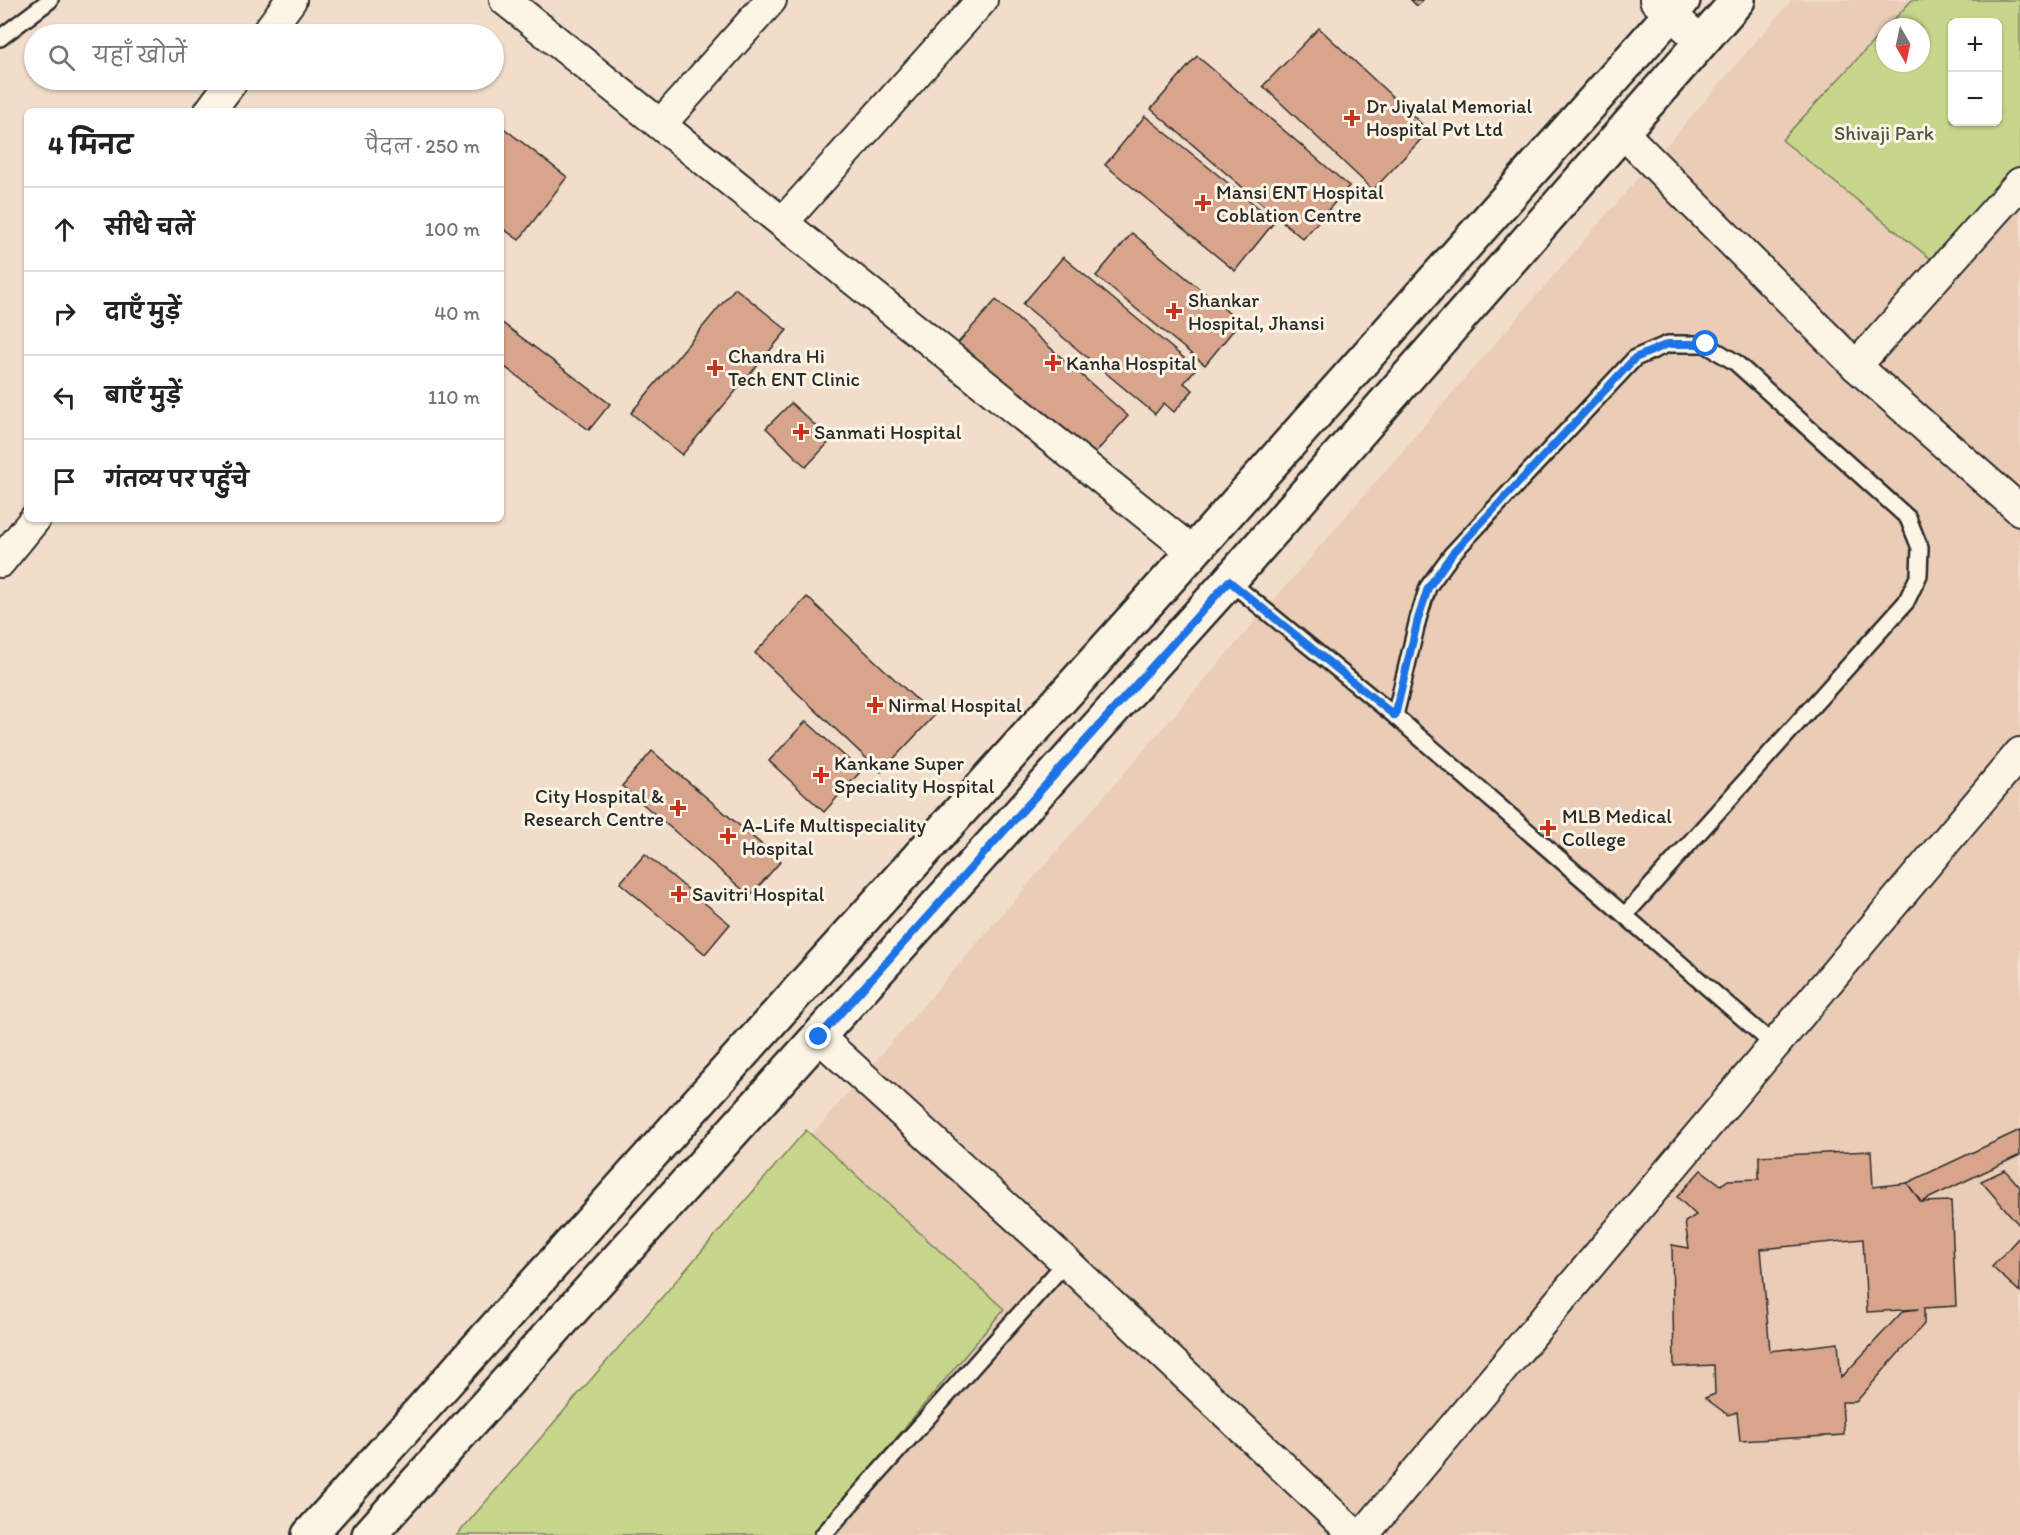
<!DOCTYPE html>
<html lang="hi">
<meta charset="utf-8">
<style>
body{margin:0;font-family:Itim,"Playpen Sans Deva",sans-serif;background:#f6f6f6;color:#222}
.controls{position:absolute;right:18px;top:18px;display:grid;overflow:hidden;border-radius:9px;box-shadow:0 2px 4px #0004}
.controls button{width:54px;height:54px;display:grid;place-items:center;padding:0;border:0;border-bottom:2px solid #e0e0e0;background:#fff;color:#222;font:30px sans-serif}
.compass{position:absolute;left:1876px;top:18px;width:54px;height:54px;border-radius:50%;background:#fff;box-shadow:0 2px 4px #0004;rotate:171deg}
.stop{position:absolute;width:18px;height:18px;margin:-14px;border:4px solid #1a73e8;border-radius:50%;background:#fff}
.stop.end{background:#1a73e8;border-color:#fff;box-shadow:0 2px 6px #0008}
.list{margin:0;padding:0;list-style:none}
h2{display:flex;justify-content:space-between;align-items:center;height:78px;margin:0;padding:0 24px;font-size:26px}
h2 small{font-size:20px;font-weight:400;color:#767676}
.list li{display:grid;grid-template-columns:39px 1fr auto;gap:18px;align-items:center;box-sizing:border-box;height:84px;padding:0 24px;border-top:2px solid #e0e0e0}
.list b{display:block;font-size:22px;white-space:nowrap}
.list em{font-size:20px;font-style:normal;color:#767676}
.icon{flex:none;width:33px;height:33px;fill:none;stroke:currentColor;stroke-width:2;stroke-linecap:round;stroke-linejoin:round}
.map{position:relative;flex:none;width:2020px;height:1535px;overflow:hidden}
.search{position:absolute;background:#fff;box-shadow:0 2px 4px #0004;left:24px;top:24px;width:480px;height:66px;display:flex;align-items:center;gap:15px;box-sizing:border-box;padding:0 21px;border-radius:33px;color:#767676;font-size:22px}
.panel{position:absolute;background:#fff;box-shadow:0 2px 4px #0004;left:24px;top:108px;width:480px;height:414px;border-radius:9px}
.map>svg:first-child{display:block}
.built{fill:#eaccb7;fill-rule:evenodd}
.green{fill:#c6d78b;stroke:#78815b;stroke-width:1.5;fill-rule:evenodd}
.building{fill:#d8a58c;stroke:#2b2b2b;stroke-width:1.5;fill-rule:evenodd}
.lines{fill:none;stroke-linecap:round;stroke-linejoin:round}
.service-casing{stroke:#2b2b2b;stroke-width:20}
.minor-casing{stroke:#2b2b2b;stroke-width:34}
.primary-casing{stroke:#2b2b2b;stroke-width:38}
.service{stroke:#fcf5e5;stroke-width:15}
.minor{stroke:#fcf5e5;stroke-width:30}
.primary{stroke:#fcf5e5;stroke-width:33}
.route{stroke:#1a73e8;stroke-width:8}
.poi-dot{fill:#c8321e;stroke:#fcf5e5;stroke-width:2}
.labels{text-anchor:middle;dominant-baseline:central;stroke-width:6;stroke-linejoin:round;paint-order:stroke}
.poi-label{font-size:20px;fill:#2b2b2b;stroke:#fcf5e5;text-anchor:start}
.park-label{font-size:20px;fill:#525643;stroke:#fcf5e5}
</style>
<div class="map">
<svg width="2020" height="1535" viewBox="0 0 2020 1535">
<rect width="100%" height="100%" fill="#f1ddca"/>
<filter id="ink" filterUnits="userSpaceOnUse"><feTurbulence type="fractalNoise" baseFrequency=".0167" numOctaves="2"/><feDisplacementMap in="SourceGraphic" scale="12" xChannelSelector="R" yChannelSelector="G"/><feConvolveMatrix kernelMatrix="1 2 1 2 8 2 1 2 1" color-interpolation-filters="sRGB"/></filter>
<g filter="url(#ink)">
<path class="built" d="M1792 0H2020V1535H466ZM1952 22H1998V122H1952ZM1885 27H1921V63H1885Z"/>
<g class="green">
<path d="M1912 0H2020V172L1937 264 1782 140 1885 29V63H1921V27H1887ZM1952 22H1998V122H1952Z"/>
<path d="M806 1130 1004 1309 815 1535H457Z"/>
</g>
<g class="building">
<path d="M1411 0H1423L1417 6Z"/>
<path d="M1319 28 1429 131 1373 190 1263 86Z"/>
<path d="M1197 56 1349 186 1303 239 1151 109Z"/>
<path d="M1145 116 1275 221 1235 271 1105 165Z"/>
<path d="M501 126 567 177 519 240 501 227Z"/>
<path d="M1132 233 1240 322 1205 365 1096 276Z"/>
<path d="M1063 257 1196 368 1184 383 1193 390 1174 412 1164 403 1155 414 1023 304Z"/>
<path d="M735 288 787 330 682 455 631 413Z"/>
<path d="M996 300 1128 416 1089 460 957 344Z"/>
<path d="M501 322 610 404 589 430 501 364Z"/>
<path d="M791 403 831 440 806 467 766 428Z"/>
<path d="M807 597 934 716 881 772 755 653Z"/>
<path d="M806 721 861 771 824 812 769 761Z"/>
<path d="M652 751 781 861 750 896 622 786Z"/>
<path d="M645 854 730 924 705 954 620 883Z"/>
<path d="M2020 1130V1155L1921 1202 1907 1183Z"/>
<path d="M1871 1151 1873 1187 1907 1183 1921 1202 1951 1201 1956 1306 1924 1308V1324L1856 1402H1842L1844 1435 1740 1441 1737 1412 1728 1415 1705 1398 1715 1394 1714 1365 1674 1367 1672 1245 1689 1248 1685 1222 1696 1215 1677 1197 1701 1170 1721 1185 1728 1180 1759 1179V1156ZM1863 1239 1867 1312 1919 1309 1903 1311 1841 1378 1838 1343 1770 1351 1761 1249Z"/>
<path d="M2005 1170 2020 1187V1226L1981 1181Z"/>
<path d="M2020 1236V1292L1992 1267Z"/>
</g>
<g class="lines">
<defs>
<g id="service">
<path d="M0 38 50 0"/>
<path d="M1229 581 1395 716 1774 1045"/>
<path d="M1395 716 1418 619 1428 587 1452 554 1635 358 1668 344H1705L1735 362 1908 518 1920 548 1919 575 1906 602 1625 915"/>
<path d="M823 1535 1066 1262"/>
</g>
<g id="minor">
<path d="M505 0 1193 552"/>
<path d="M1655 0 1701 41"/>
<path d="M266 34 291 0"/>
<path d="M210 111 233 80"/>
<path d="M661 124 771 0"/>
<path d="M1623 133 1856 366 2020 183"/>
<path d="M783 222 982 0"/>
<path d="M1856 366 2020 510"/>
<path d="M0 562 35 519"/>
<path d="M819 1037 1066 1262 1355 1535"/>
<path d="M1363 1535 2020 753"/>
</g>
<g id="primary">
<path d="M309 1535 1193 552 1683 0"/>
<path d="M369 1535 1229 581 1738 0"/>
</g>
</defs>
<use href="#service" class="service-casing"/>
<use href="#minor" class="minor-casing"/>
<use href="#primary" class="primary-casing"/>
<use href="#service" class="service"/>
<use href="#minor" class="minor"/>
<use href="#primary" class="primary"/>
</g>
</g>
<g class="lines" filter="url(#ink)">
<path class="route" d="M819 1037 1229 581 1395 716 1418 619 1428 588 1452 554 1635 358 1668 344H1706"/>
</g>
<g class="poi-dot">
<path d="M1349 109h6v6h6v6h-6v6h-6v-6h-6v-6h6z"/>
<path d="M1200 194h6v6h6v6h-6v6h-6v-6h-6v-6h6z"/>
<path d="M1171 302h6v6h6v6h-6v6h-6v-6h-6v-6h6z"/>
<path d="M1050 354h6v6h6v6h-6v6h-6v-6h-6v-6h6z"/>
<path d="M712 359h6v6h6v6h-6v6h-6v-6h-6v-6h6z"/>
<path d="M798 423h6v6h6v6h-6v6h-6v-6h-6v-6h6z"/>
<path d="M872 696h6v6h6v6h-6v6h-6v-6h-6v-6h6z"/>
<path d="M818 766h6v6h6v6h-6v6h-6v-6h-6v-6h6z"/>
<path d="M675 799h6v6h6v6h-6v6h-6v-6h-6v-6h6z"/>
<path d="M1545 819h6v6h6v6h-6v6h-6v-6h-6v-6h6z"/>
<path d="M725 827h6v6h6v6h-6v6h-6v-6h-6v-6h6z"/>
<path d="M676 885h6v6h6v6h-6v6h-6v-6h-6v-6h6z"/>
</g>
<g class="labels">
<g class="poi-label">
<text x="1366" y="106">Dr Jiyalal Memorial<tspan x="1366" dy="23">Hospital Pvt Ltd</tspan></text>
<text x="1216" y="192">Mansi ENT Hospital<tspan x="1216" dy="23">Coblation Centre</tspan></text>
<text x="1188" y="300">Shankar<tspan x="1188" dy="23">Hospital, Jhansi</tspan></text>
<text x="728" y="356">Chandra Hi<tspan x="728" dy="23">Tech ENT Clinic</tspan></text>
<text x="1066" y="363">Kanha Hospital</text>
<text x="814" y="432">Sanmati Hospital</text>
<text x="888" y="705">Nirmal Hospital</text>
<text x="834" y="763">Kankane Super<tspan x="834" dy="23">Speciality Hospital</tspan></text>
<text x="664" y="796" text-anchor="end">City Hospital &amp;<tspan x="664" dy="23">Research Centre</tspan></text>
<text x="1562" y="816">MLB Medical<tspan x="1562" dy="23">College</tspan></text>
<text x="742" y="825">A-Life Multispeciality<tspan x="742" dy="23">Hospital</tspan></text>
<text x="692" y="894">Savitri Hospital</text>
</g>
<g class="park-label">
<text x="1884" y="133">Shivaji Park</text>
</g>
</g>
</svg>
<div class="controls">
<button>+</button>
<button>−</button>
</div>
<svg class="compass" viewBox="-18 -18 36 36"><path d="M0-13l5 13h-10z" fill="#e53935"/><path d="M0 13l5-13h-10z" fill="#767676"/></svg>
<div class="stop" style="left:1706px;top:344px"></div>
<div class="stop end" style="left:819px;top:1037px"></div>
<div class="search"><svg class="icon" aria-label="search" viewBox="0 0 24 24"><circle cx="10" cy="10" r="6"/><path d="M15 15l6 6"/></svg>यहाँ खोजें</div>
<section class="panel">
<h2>4 मिनट<small>पैदल · 250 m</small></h2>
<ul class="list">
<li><svg class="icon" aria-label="ahead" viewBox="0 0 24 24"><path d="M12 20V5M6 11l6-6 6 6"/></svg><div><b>सीधे चलें</b></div><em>100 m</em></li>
<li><svg class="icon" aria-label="right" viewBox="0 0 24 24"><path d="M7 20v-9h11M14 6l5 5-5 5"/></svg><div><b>दाएँ मुड़ें</b></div><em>40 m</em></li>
<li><svg class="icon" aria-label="left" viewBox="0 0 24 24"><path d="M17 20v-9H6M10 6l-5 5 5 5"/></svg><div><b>बाएँ मुड़ें</b></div><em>110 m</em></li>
<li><svg class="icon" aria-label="arrive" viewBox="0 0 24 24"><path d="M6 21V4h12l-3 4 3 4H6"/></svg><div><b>गंतव्य पर पहुँचे</b></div></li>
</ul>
</section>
</div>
